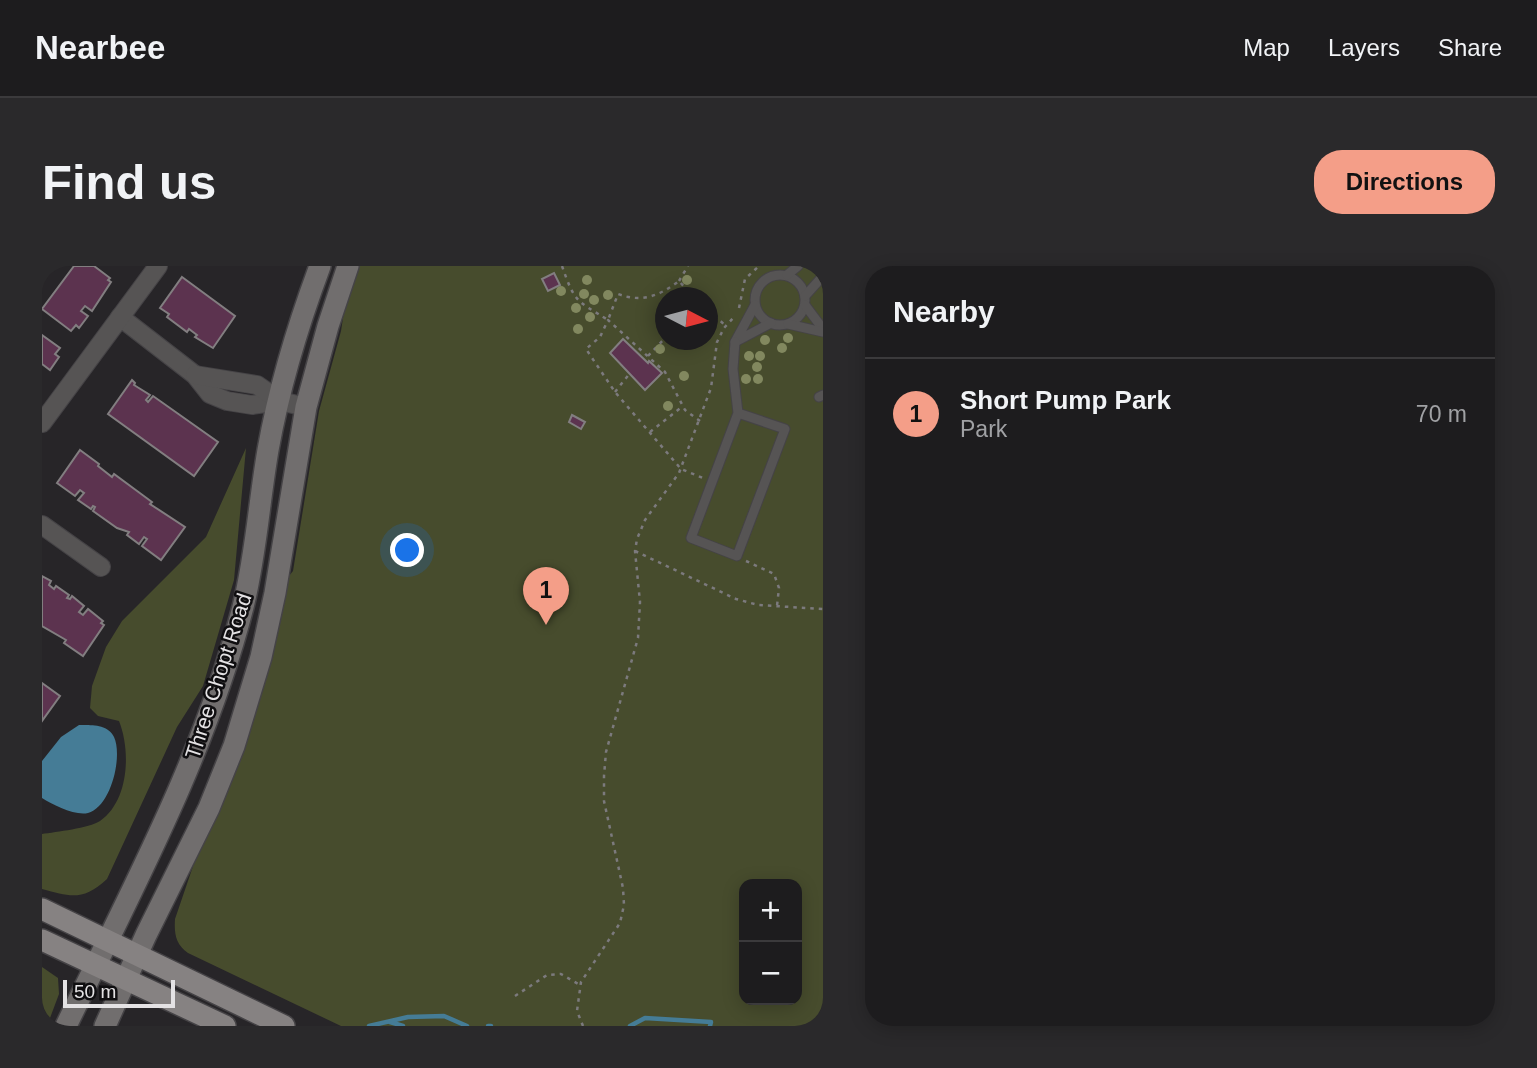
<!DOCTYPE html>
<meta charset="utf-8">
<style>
body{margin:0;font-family:Helvetica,sans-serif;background:#2a292b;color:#f1f3f6}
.controls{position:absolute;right:21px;bottom:21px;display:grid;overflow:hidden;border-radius:14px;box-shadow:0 4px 18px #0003}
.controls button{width:63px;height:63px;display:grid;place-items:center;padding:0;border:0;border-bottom:2px solid #3b3a3c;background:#1d1c1e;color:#f1f3f6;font:35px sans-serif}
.compass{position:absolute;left:613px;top:21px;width:63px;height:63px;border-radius:50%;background:#1d1c1e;box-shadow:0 4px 18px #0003;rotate:96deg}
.scale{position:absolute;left:21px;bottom:18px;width:112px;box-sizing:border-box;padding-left:7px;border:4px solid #e4e2e4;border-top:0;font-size:19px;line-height:24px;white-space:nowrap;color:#e4e2e4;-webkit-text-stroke:5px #0f0e10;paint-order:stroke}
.you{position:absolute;left:366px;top:285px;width:24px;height:24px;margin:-18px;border:5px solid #fff;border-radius:50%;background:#1a73e8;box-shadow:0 0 0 10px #1a73e833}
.badge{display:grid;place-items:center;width:46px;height:46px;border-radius:50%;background:#f49e88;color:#111;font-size:23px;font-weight:700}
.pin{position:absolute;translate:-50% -58px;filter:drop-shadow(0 2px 4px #0008)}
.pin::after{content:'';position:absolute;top:37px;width:24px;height:21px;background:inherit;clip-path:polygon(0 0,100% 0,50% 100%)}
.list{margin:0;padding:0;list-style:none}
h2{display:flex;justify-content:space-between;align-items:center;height:91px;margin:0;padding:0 28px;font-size:30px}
h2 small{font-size:23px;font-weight:400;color:#a0a1a4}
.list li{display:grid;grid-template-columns:46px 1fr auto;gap:21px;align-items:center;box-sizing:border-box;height:112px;padding:0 28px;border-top:2px solid #3b3a3c}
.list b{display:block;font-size:26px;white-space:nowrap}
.list p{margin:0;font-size:23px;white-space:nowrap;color:#a0a1a4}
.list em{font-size:23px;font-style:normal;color:#a0a1a4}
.map{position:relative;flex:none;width:781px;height:760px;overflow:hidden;border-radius:28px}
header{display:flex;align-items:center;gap:42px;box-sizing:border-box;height:98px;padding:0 35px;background:#1d1c1e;border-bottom:2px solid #3b3a3c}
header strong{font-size:33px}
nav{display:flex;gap:38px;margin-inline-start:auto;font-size:24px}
.intro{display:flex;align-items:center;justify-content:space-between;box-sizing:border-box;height:168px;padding:0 42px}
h1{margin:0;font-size:49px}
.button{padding:18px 32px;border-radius:28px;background:#f49e88;color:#111;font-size:24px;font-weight:700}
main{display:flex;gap:42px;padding:0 42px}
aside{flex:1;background:#1d1c1e;border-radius:28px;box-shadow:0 4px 18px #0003}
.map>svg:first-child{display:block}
.green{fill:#474c2d;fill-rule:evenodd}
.water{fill:#457c96}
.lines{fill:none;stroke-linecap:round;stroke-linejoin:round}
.stream{stroke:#457c96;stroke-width:4.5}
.building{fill:#5c334f;stroke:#827e80;stroke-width:2}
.lane-casing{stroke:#454346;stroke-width:11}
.street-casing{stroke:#454346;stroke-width:20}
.secondary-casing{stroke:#454346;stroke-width:24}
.primary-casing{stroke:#454346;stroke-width:24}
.path{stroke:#7c7a7d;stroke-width:2.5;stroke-dasharray:3.5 5;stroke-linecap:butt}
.lane{stroke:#565454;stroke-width:9}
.street{stroke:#565454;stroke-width:18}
.secondary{stroke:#716e6e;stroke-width:21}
.primary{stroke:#868282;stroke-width:21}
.tree{fill:#82885f}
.labels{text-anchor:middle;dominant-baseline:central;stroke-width:5;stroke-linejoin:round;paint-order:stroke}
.street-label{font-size:21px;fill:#e4e2e4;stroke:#0f0e10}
</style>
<header>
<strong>Nearbee</strong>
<nav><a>Map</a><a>Layers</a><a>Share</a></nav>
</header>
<div class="intro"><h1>Find us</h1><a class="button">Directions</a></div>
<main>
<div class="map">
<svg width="781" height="760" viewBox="0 0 781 760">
<rect width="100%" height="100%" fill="#272528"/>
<g class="green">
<path d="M309 0H781V760H299L146 687C134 678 132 669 133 653L192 480 233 327 251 305 277 145 299 65ZM624 32H666V74H624ZM702 618H755V734H702Z"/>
<path d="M204 182 192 314 161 420 135 461 65 613C41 635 29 631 0 623V568C14 566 47 562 58 555 87 535 89 485 77 455L56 450 48 442 50 420 64 381 80 355 164 271Z"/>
<path d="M0 701 16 712 17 728 5 760H0Z"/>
</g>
<path class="water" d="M37 459C49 459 66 458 72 471 81 490 69 541 46 547 33 550 11 539 0 532V495L19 471Z"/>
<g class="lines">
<g class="stream">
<path d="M348 756 361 760"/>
<path d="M327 760 366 751 402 750 425 760"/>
<path d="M446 760H449"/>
<path d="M588 760 603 752 669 756 668 760"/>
</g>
</g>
<g class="building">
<path d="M32 0H52L68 12 66 14 69 16 50 45 43 40 39 45 46 50 37 62 34 59 29 65 0 43Z"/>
<path d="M512 7 518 19 506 25 500 13Z"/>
<path d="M140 11 193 50 171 82 153 71 155 69 147 63 145 66 125 51 127 48 118 42Z"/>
<path d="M0 69 18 82 13 88 17 91 8 104 0 98Z"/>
<path d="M581 73 606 97 607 95 620 107 603 124 568 87Z"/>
<path d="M90 114 93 117 92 119 108 129 104 134 106 136 111 130 176 176 152 210 66 148Z"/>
<path d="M530 149 543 156 539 163 527 156Z"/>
<path d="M38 184 57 198 56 200 70 211 72 208 110 236 108 238 143 261 119 294 100 280 105 273 102 271 97 278 85 269 87 266 75 262 51 245 53 241 51 240 49 243 36 234 42 227 38 224 33 230 15 217Z"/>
<path d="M0 310 9 315 7 319 12 323 14 320 27 329 25 332 28 333 30 330 42 340 37 346 41 349 46 343 61 355 59 357 62 359 41 390 22 377 24 374 0 360Z"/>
<path d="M0 417 18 430 0 455Z"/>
</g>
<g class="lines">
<defs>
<g id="lane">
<circle cx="738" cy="34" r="25"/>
<path d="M745 9 756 0"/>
<path d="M763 30 781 10"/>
<path d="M713 39 693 76 729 57"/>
<path d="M763 39 781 63"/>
<path d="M746 58 781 66"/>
<path d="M693 76 691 103 696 147 649 272 695 290 743 163 696 147"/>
<path d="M777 131 781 129"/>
</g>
<g id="street">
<path d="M78 51 153 109 168 128 185 135 210 139 238 135"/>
<path d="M153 109 215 119 238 135 264 141"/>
<path d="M0 157 116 0"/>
<path d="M0 259 59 301"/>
</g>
<g id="secondary">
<path d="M24 760C90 623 163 489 201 341 214 289 217 236 226 184 237 122 256 59 278 0"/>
<path d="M63 760 104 669 167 542 192 480 219 391 233 327 264 141 286 60 306 0"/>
</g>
<g id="primary">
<path d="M0 643 242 760"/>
<path d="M0 674 183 760"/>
</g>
</defs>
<use href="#lane" class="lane-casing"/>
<use href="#street" class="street-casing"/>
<use href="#secondary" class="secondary-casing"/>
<use href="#primary" class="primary-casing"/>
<g class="path">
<path d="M520 0C533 37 534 34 566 54L576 28C600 37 617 30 637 15L652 32"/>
<path d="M637 15 646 0"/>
<path d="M697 42 703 13 717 0"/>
<path d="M666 44 684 60"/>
<path d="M606 90 624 71"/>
<path d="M573 126 588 107"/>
<path d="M658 155 643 144 623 106 566 54 558 71 544 83 573 126 639 203 661 212"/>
<path d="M608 166 641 140"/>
<path d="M593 285 694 333 716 339 781 343"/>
<path d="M704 295 732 308 737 322 735 340"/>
<path d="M473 730 505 709 519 708 538 719"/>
<path d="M541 760 535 745 539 716 578 657 582 639 581 622 562 535V510L564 486 596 372 598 336 593 285 595 273 603 254 637 207 669 122 675 76 682 62 692 51"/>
</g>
<use href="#lane" class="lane"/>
<use href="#street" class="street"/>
<use href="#secondary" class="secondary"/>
<use href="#primary" class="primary"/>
</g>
<g class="tree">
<circle cx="545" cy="14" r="5"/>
<circle cx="645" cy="14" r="5"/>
<circle cx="519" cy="25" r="5"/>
<circle cx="542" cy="28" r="5"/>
<circle cx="566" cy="29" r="5"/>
<circle cx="552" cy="34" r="5"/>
<circle cx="534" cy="42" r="5"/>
<circle cx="548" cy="51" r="5"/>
<circle cx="536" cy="63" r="5"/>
<circle cx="746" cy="72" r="5"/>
<circle cx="723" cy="74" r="5"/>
<circle cx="740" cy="82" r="5"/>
<circle cx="618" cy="83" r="5"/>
<circle cx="707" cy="90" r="5"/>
<circle cx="718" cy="90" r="5"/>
<circle cx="715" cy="101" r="5"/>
<circle cx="642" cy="110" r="5"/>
<circle cx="704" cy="113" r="5"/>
<circle cx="716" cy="113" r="5"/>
<circle cx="626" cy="140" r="5"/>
</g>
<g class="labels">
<g class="street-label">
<text transform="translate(176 410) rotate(-72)">Three Chopt Road</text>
</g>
</g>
</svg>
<div class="controls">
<button>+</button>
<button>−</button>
</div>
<svg class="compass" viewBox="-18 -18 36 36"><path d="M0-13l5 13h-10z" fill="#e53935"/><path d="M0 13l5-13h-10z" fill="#a0a1a4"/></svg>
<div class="scale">50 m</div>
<div class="you"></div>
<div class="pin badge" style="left:504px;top:359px">1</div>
</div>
<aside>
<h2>Nearby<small></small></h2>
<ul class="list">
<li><span class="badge">1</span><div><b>Short Pump Park</b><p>Park</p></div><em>70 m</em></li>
</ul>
</aside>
</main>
